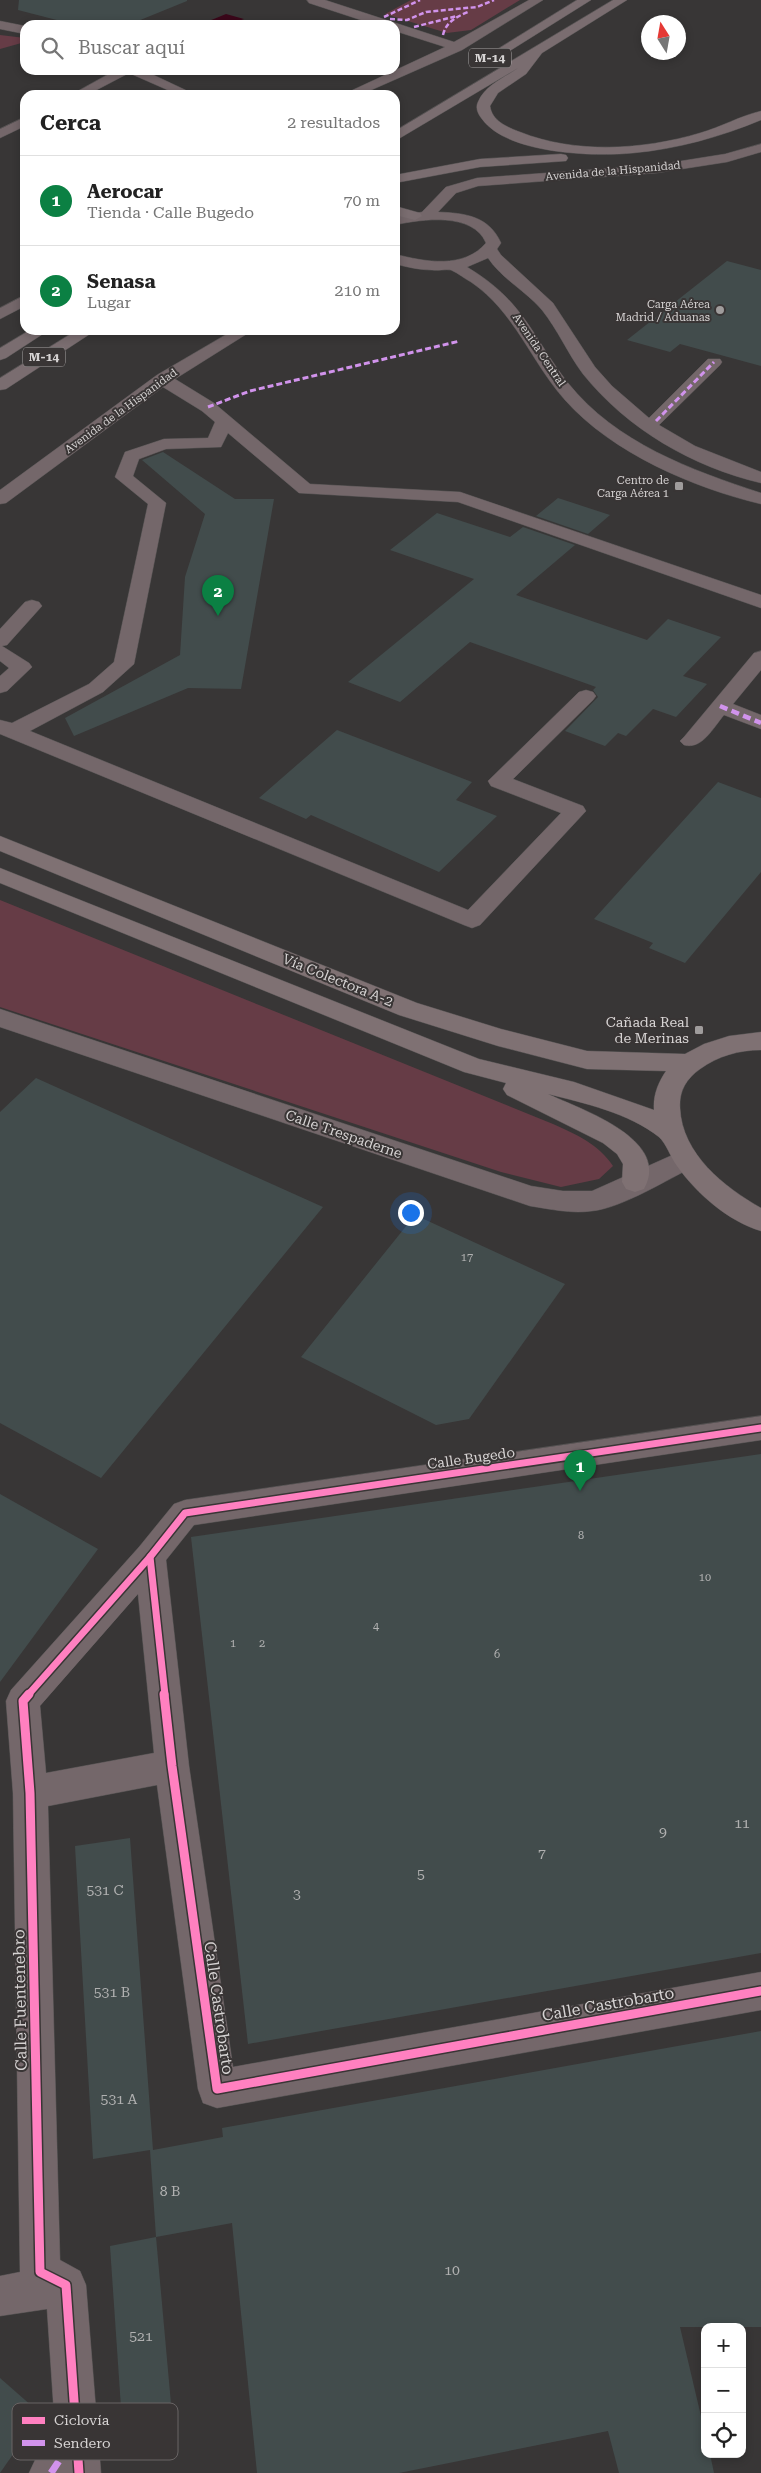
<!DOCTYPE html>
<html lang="es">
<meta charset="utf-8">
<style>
body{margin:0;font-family:"Roboto Serif",serif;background:#f2f2f2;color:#222}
.controls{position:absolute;right:15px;bottom:15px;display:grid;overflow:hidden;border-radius:10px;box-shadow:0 2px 8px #0003}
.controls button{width:45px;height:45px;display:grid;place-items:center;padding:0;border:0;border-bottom:1px solid #e0e0e0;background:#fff;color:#222;font:25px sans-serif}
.compass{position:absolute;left:641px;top:15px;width:45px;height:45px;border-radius:50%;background:#fff;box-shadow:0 2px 8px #0003;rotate:349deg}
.you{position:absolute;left:410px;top:1212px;width:18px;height:18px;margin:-12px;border:4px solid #fff;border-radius:50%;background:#1a73e8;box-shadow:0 0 0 8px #1a73e833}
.badge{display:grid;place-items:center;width:32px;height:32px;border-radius:50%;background:#0b8043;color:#fff;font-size:16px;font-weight:700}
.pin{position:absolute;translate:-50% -41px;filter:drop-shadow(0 1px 2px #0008)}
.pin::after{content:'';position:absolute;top:26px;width:18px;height:15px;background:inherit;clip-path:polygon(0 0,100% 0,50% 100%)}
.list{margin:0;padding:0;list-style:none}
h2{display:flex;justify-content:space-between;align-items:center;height:65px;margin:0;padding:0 20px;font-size:21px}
h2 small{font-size:16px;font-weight:400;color:#767676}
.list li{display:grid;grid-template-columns:32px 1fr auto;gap:15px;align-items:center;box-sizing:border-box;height:90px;padding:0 20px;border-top:1px solid #e0e0e0}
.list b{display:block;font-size:19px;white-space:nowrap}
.list p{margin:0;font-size:16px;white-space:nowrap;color:#767676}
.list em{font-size:16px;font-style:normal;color:#767676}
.icon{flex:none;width:28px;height:28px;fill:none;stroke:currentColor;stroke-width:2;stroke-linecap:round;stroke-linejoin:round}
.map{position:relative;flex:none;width:761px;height:2473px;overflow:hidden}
.search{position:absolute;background:#fff;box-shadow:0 2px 8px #0003;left:20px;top:20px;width:380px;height:55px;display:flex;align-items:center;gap:12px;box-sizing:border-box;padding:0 18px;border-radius:15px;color:#767676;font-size:19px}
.panel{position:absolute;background:#fff;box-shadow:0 2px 8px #0003;left:20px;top:90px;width:380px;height:245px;border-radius:15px}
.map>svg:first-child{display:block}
.green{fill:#663c46}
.water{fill:#3b071a}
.building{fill:#424c4c}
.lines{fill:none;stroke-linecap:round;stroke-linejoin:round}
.minor-casing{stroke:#545252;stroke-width:1}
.major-casing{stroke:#545252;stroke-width:1}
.highway-casing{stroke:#545252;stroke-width:1}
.minor{fill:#74676a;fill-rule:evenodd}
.major{fill:#7f7173;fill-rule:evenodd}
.highway{fill:#7a6d70;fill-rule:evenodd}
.quiet-far3{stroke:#d193ec;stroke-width:2.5;stroke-dasharray:5 2.5;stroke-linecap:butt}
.quiet-far2{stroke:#d193ec;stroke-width:3;stroke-dasharray:6 3;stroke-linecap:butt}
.quiet-far1{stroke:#d193ec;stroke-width:4.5;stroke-dasharray:8 4.5;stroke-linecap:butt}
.quiet{stroke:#d193ec;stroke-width:7;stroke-dasharray:14 7;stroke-linecap:butt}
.cycleway-far1-casing{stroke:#393535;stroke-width:10}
.cycleway-casing{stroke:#393535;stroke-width:12}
.cycleway-far1{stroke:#ff80c0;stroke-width:7}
.cycleway{stroke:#ff80c0;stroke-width:9}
.poi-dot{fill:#9f9c9c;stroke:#393535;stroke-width:2}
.labels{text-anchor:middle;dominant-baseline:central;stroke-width:4;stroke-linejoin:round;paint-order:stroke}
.far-street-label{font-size:11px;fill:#d6d3d3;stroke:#393535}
.far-poi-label{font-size:11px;fill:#d6d3d3;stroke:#393535;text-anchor:end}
.number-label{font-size:11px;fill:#b1b1b1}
.shield{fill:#393535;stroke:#a7a4a4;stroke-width:1}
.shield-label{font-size:12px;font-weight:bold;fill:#d6d3d3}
.street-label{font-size:14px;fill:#d6d3d3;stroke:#393535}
.poi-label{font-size:14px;fill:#d6d3d3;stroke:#393535;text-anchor:end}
.near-number-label{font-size:14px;fill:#b1b1b1}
.near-street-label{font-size:16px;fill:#d6d3d3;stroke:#393535}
.key{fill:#393535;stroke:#686464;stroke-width:1}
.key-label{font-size:14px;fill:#d6d3d3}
</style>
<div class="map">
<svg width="761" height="2473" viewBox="0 0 761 2473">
<rect width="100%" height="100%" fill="#383636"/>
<g class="green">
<path d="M411 0H520L471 30 447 33 385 14Z"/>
<path d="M0 35 25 38V42L0 49Z"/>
<path d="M0 900 553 1124C577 1135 597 1143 613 1166L599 1179 561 1187 501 1172 0 1007Z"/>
</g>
<path class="water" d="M226 14 244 19C231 24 218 28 204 23Z"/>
<g class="building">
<path d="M19 0H187V1L128 25H76L18 10Z"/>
<path d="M727 261 761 270V366L680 344 670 352 627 340Z"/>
<path d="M163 452 235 499H274L241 689 188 688 74 736 65 718 180 655 185 577 205 514 142 460Z"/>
<path d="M558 498 610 515 588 534 536 516Z"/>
<path d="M437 513 510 537 523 527 575 545 516 595 647 640 668 619 721 637 683 676 707 684 676 717 653 709 626 736 618 733 605 746 565 731 598 697 593 690 596 687 470 642 400 702 348 682 474 579 390 550Z"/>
<path d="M337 730 472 782 456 800 497 816 439 872 311 815 306 819 259 798Z"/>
<path d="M718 782 761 798V872L685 963 649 948 653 943 594 919Z"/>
<path d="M36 1078 323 1207 101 1478 0 1423V1112Z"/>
<path d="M415 1215 565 1284 469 1419 436 1425 301 1357Z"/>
<path d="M761 1454V1953L248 2044 191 1537Z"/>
<path d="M0 1494 98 1549 0 1682Z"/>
<path d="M130 1838 153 2150 223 2137 222 2128 761 2031V2327H680L705 2433V2454H710L714 2473H619L608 2431 399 2473H257L232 2223 156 2237 150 2150 93 2159 75 1846Z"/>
<path d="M156 2237 173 2426 123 2437 110 2246Z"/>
<path d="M0 2378 41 2414 0 2473Z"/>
</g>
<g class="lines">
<defs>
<g id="minor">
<path d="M307 0H325L454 42 529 0H543L462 50 360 95H342L445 47 395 31V25H376L309 3Z"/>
<path d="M0 21 25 26V34L0 29Z"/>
<path d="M116 70H143L196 95H179L129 73 87 95H71Z"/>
<path d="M25 117V126L0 138V129Z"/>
<path d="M761 144V152L727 162 656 173 478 186 456 193 438 212C465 213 489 216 501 243L497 249 501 255 553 303 595 367 612 386 649 418 708 359H720L722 362 720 365 659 425 695 446 761 472V483C693 467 627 429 583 374 568 354 558 330 542 310 526 291 502 279 488 258L467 267C524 301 531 335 568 383 616 443 691 470 761 493V504C694 488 612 453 565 400 531 362 515 312 471 282 465 279 458 273 451 270 446 269 438 271 432 270 420 270 407 267 395 264V254C425 262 464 269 486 243 473 212 422 219 395 225V217L422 212 446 187 477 178 656 165 725 154Z"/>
<path d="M25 295V306L0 319V308Z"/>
<path d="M234 330H253L175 379 214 403 310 484 460 492 761 595V608L458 502 299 493 228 433 221 447 166 449 139 459 133 476 166 503 134 664 103 692 30 731 468 910 561 813 491 786 488 781 579 692 586 690 593 692 596 696 593 700 513 779 583 806 586 811 480 925 472 928 464 925 0 734V720L12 723 89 684 114 662 148 504 115 477 125 452 164 439 208 438 215 422 202 411 163 387 6 503 0 504V490L157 375Z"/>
<path d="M32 600 39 602 42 606 7 645 2 646 29 663 32 667 7 691 0 693V676L9 668 0 661V629L25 602Z"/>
<path d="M761 651V670L733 704 761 715V729L724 715C713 728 702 750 684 745L680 741 684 737 754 653Z"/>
<path d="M0 1009 531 1186 563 1191H592L686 1149 695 1152 699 1159 695 1166C668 1179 622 1208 592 1211 571 1214 550 1209 530 1206L0 1027Z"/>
<path d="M761 1416V1440L194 1525 166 1560 189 1766 233 2067 761 1972V2010L217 2108 203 2103 198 2089 157 1785 48 1806 60 2260 80 2271 86 2285 101 2473H29L36 2458 55 2429 47 2309 0 2316V2276L20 2272 13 1793 6 1701 11 1690 139 1547 174 1504 185 1500ZM138 1594 154 1753 46 1773 40 1706Z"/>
</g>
<path id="major" d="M0 836 417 1003 501 1029 587 1051 685 1054 704 1044 729 1036 761 1032V1050C739 1050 718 1056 700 1069 686 1079 679 1091 680 1108 682 1154 724 1187 761 1208V1231C728 1221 697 1194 677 1166 671 1158 666 1143 659 1137 629 1113 584 1103 548 1094 580 1109 672 1139 644 1189L635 1192 626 1189 622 1182 623 1164 617 1154 603 1143 507 1095 503 1089 506 1083 464 1072 0 883V868L479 1059 574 1082 654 1110C653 1095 658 1083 666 1071L587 1069 498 1046 399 1015 0 851Z"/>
<g id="highway">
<path d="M577 0H591L492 62 488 63 482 59Z"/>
<path d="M613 0H627L542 53 526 74 498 93 490 106C492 121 507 127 520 132 575 154 643 150 700 133 721 127 740 116 761 111V120C720 137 677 149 633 153 594 157 507 154 482 119 478 114 475 108 478 102 485 85 504 78 518 68L395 141V131Z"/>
<path d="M561 154 566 155 568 158 566 161 480 167 395 183V175L480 159Z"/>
<path d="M395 206 420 213 422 216 415 220 395 215Z"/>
<path d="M30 330H49L6 358 0 360V348Z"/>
<path d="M77 330H96L6 389 0 390V378Z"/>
</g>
</defs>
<use href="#minor" class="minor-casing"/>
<use href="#major" class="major-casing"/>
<use href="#highway" class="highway-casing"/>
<use href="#minor" class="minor"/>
<use href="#major" class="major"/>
<use href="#highway" class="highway"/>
<g class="quiet-far3">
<path d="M384 17 420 0"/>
<path d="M390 19 407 20 426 12 477 7 494 0"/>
<path d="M414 27 457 16"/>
<path d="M443 35C446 22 456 17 468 12"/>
</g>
<g class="quiet-far2">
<path d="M208 407 250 391 460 341"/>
<path d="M656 421 714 362"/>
</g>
<path class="quiet-far1" d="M720 706 761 723"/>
<path class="quiet" d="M51 2473 76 2435"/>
<defs>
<g id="cycleway-far1">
<path d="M28 1695 150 1557"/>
<path d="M165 1695 150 1557 185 1513 761 1428"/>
</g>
<g id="cycleway">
<path d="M29 1694 23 1701 30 1793 40 2272 66 2285 79 2473"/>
<path d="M164 1694 172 1766 217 2089 761 1991"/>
</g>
</defs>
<use href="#cycleway-far1" class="cycleway-far1-casing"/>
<use href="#cycleway" class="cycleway-casing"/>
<use href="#cycleway-far1" class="cycleway-far1"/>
<use href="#cycleway" class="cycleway"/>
</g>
<g class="poi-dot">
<circle cx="720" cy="310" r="5"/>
<rect x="674" y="481" width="10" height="10" rx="2.5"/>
<rect x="694" y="1025" width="10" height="10" rx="2.5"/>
</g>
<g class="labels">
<g class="far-street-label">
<text transform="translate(613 171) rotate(-5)">Avenida de la Hispanidad</text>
<text transform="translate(539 350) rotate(56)">Avenida Central</text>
<text transform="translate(121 411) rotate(-36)">Avenida de la Hispanidad</text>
</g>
<g class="far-poi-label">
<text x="710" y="304">Carga Aérea<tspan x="710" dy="13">Madrid / Aduanas</tspan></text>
<text x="669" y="480">Centro de<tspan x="669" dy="13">Carga Aérea 1</tspan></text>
</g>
<g class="number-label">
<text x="467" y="1257">17</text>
<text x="581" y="1535">8</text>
<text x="705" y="1577">10</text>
<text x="376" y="1626">4</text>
<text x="233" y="1643">1</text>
<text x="262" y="1643">2</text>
<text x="497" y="1654">6</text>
</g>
<g class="shield">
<rect x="469" y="48.5" width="42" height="19" rx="4"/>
<rect x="23" y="347.5" width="42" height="19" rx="4"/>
</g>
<g class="shield-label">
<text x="490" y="58">M-14</text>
<text x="44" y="357">M-14</text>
</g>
<g class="street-label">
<text transform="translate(338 980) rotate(22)">Vía Colectora A-2</text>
<text transform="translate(344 1134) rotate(19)">Calle Trespaderne</text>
<text transform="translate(471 1458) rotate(-8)">Calle Bugedo</text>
</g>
<g class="poi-label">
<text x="689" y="1022">Cañada Real<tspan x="689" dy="16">de Merinas</tspan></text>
</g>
<g class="near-number-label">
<text x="742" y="1823">11</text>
<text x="663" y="1832">9</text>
<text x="542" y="1853">7</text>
<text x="421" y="1874">5</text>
<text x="105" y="1890">531 C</text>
<text x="297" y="1894">3</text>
<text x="112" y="1992">531 B</text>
<text x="119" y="2099">531 A</text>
<text x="170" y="2191">8 B</text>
<text x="452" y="2270">10</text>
<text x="141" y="2336">521</text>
</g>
<g class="near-street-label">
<text transform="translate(20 2000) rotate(-91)">Calle Fuentenebro</text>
<text transform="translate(608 2004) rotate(-10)">Calle Castrobarto</text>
<text transform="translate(219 2008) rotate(82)">Calle Castrobarto</text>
</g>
</g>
<rect x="12" y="2403" width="166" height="57" rx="8" class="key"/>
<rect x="22" y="2417" width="23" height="7" fill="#ff80c0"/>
<rect x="22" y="2440" width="23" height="6" fill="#d193ec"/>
<g class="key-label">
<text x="54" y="2425">Ciclovía</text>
<text x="54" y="2448">Sendero</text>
</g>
</svg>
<div class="controls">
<button>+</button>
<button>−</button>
<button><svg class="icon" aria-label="locate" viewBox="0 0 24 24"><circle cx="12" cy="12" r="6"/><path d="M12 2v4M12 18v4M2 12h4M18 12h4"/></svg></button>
</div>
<svg class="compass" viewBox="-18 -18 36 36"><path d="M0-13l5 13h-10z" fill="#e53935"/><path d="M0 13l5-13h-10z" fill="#767676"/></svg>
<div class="you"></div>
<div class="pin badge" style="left:580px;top:1491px">1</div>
<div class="pin badge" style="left:218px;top:616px">2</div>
<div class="search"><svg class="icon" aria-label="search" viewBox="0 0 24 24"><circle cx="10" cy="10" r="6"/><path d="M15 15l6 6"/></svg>Buscar aquí</div>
<section class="panel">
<h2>Cerca<small>2 resultados</small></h2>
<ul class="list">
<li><span class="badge">1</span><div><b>Aerocar</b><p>Tienda · Calle Bugedo</p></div><em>70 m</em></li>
<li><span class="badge">2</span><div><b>Senasa</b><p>Lugar</p></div><em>210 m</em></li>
</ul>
</section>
</div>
